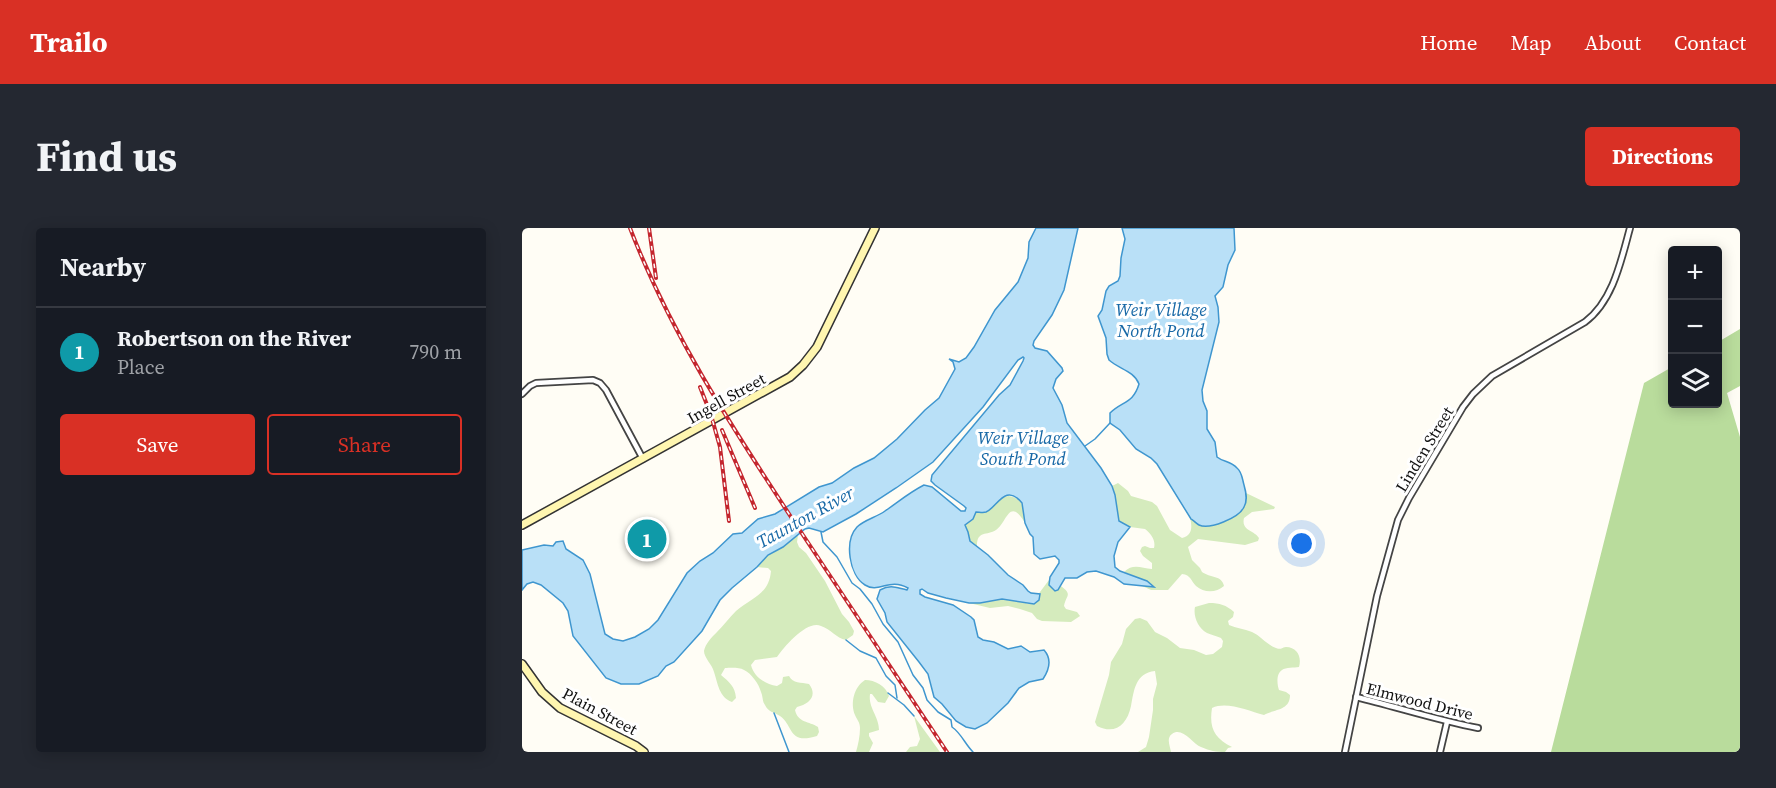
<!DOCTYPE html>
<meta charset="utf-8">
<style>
body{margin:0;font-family:"Source Serif 4",serif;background:#242831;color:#f1f3f6}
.controls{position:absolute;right:18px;top:18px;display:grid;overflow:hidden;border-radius:6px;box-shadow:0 3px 15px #0003}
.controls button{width:54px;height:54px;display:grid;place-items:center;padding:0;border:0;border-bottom:2px solid #363941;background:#171b24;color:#f1f3f6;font:30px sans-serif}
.you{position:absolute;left:780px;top:316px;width:21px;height:21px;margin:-15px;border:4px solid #fff;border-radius:50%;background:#1a73e8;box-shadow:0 0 0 9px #1a73e833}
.badge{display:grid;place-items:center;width:39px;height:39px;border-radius:50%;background:#d93025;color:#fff;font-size:20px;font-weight:700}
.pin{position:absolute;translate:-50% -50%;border:3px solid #fff;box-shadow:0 2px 6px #0006}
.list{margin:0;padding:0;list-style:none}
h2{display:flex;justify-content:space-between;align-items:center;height:78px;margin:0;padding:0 24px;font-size:26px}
h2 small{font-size:20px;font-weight:400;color:#9ea1a6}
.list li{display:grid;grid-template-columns:39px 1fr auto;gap:18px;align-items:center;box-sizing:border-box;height:90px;padding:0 24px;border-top:2px solid #363941}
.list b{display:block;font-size:22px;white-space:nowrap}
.list p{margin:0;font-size:20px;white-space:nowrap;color:#9ea1a6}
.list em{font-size:20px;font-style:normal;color:#9ea1a6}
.actions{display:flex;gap:12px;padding:18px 24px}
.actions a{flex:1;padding:14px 0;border:2px solid #d93025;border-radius:6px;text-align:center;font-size:21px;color:#d93025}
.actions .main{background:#d93025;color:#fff}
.icon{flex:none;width:33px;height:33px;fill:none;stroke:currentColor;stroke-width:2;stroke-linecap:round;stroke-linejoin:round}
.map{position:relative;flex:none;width:1218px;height:524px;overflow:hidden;border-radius:6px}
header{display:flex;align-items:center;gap:36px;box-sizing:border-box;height:84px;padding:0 30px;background:#d93025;color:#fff}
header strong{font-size:28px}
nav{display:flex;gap:33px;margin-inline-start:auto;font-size:21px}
.intro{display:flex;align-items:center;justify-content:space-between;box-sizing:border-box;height:144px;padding:0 36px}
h1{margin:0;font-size:42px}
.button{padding:15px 27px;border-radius:6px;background:#d93025;color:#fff;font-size:21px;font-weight:700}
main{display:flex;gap:36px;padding:0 36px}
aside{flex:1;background:#171b24;border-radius:6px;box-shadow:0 3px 15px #0003}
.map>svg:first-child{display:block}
.green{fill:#d5ebbd}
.forest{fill:#b9dc9c}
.water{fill:#b9e0f7;stroke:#3f96cf;stroke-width:1.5}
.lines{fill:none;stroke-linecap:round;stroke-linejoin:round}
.stream{stroke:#3f96cf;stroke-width:1.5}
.street-casing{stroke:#444;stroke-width:8}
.secondary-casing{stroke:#333;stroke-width:10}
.street{stroke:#fff;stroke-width:4.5}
.secondary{stroke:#fff6b0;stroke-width:7}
.rail-casing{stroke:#c4262e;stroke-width:4}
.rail{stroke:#fff;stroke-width:1.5;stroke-dasharray:4.5;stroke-linecap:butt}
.labels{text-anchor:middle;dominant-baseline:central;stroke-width:6;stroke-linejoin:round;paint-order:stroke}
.street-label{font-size:16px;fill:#111;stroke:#fff}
.water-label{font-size:18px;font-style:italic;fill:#1768a6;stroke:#fff}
</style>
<header>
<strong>Trailo</strong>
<nav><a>Home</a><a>Map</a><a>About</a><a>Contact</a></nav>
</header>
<div class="intro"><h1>Find us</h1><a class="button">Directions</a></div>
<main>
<aside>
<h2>Nearby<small></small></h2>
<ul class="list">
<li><span class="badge" style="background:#0f9aa8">1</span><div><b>Robertson on the River</b><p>Place</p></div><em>790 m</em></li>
</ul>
<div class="actions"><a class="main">Save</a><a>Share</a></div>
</aside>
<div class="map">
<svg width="1218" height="524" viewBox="0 0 1218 524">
<rect width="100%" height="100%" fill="#fffdf5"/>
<g class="green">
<path d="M596 255 606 263 609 268 630 274 635 278 648 302 660 310C672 307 670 296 667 286 685 314 708 287 724 273V265L753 279 752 281 730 284 722 290C719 303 732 302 737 310L736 313 723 317 676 311 666 319 670 332 678 340 680 344C688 350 700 347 702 358 694 365 682 365 674 358 669 353 669 347 660 346L646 362H629L618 357 631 358 625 353 602 344C611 335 619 340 630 341V335L621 328 618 323 620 319 623 318 628 320H632C634 312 629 306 623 301L608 299 597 293 590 258Z"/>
<path d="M486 268C502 270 502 281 503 295 487 268 485 295 474 302 465 308 455 302 455 318L449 315 446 304 443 298 444 295 448 293 454 284C471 284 472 271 486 268Z"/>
<path d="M276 307 275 314 277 319 284 325 303 353 320 386 327 394 332 403 331 407 324 412C314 410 309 401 299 398 285 392 263 418 255 429L233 432 229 437C232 449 243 456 255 458L260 455 261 449 267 448C271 456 279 454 287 456 296 468 287 476 275 479L273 482C276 495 287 493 296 499L297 504 295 508C266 517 272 498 258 488 252 484 246 484 243 477 240 473 241 468 239 464 237 456 229 445 222 442 217 439 208 440 203 440L199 447C207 454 213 458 214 470L210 474C197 469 196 456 192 444 190 436 182 430 182 423 183 416 190 409 195 404 202 397 207 390 214 383 229 370 247 367 249 343L246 340 235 339 246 327 261 319Z"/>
<path d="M527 352V357L536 362 539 358C551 367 544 367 542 378L544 381 555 384 558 388 549 394 520 393 515 391 510 385 498 381 486 378 468 380 447 375H458L480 371 509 376Z"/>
<path d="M687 375C698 375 704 377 712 384L711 389 706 393 707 397C714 400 722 401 730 404 739 408 745 417 754 420 760 422 758 420 764 419 775 419 780 429 777 439 772 440 764 439 760 442 754 446 755 456 757 462L764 464 768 467C768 483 752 481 742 487 726 483 705 473 690 480 687 500 692 510 710 519L706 520 703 524C694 524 688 523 679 519 671 516 660 498 650 506 644 510 648 518 649 524H616L624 519 627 509 631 482V471L635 456 633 443C613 445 612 463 609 478 605 497 593 507 575 498L573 494 587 447 589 434 600 416 604 401 613 391 618 390 625 393 633 404 645 410 658 420 672 422 684 427 691 426 700 419 701 413 699 410C695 408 689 407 685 405 676 400 671 388 673 379Z"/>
<path d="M343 452C353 452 364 458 367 468L363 475 356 474 350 466H348C346 480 357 488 357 502L347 505V508L351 515 347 524H334C336 517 338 508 338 500 338 494 335 492 333 487 328 475 332 459 343 452Z"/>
<path d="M392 488 418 524H384L388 519 395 518 398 511Z"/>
</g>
<path class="forest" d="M1218 101V158L1205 165 1218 209V524H1029L1122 155 1150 139V176H1196V114Z"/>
<g class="water">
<path d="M514 0H556L542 62 530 87 512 113 511 117 513 120 525 123 540 140 541 143 534 151 531 160 540 177 545 195 579 240 590 258 593 267 597 293 608 299 596 314 592 328 593 339 598 343 625 353 632 359 602 356 592 349 574 343 565 344 555 350H543L536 362 533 363 527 357 528 349 537 335V332L533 328 518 331 512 326 511 309 508 306 503 295 500 275C483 254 475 280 464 284 461 285 457 284 454 284L451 291 443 297 446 304 448 313 466 327 486 347 501 357 506 363 509 365 518 366 517 372 512 376 480 371 458 375H447L424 370 406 365 400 361 398 362V366L403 369 431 377 449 389 452 392 456 409 461 412 472 414 486 421 499 418 508 424 522 422C530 431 527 442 521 451L507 454 497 460 486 475 465 495 453 501 444 499 434 493 420 476 412 469 406 446 397 434 365 394 363 385 355 371 358 362C369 356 375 360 385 362L386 360C367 349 357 366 343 357 327 347 322 313 335 299 342 292 355 289 363 283 376 274 388 264 402 257L410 259 439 283H443L444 280 442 278 413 257 409 253 410 247 477 167 488 157 501 133 502 130 501 129 496 132 461 179 411 234 374 260 334 286 301 304 287 300 283 301 261 319 246 327 235 339 210 360 198 372 180 403 152 434 144 438 136 448 117 456H99L84 450 51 408 46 383 41 375 19 357 11 354 5 356 0 362V322L22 317 31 318 34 314 41 313 44 321 61 332 68 346 83 406 91 411 101 413 113 409 127 401 136 392 165 345 178 333 191 325 211 306 220 305 236 291 253 286 297 259 310 255 332 240 352 230 375 211 403 182 417 170 433 141 431 134 427 131 437 134 444 130 452 119 473 82 496 54 506 30 507 14Z"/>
<path d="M600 0H712L713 22 706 37 701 59 693 68 696 79 697 94 680 162 681 173 685 183V201L693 214 695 229C701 234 709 233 715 240 720 244 720 250 722 257 724 264 726 272 722 279 717 290 687 302 677 297 675 296 670 291 669 291L635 236 629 230 614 221 598 202 588 195V185C600 173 611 176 617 156 612 143 597 141 587 132L585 126 584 110 576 88 580 82 584 63 587 58 596 53 598 48 599 30 603 11Z"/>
</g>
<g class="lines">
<g class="stream">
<path d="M563 218 573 211 588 195"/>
<path d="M299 304 301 314 315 329 330 355 338 361 350 376 361 396 376 414 391 447 401 460 405 472 416 484 429 492 430 499C439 505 443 516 451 524"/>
<path d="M324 412 338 423 354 430 364 448 373 457 375 470"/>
<path d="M366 465 382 477 392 488"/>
<path d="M252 485 267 524"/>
</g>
<defs>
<g id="street">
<path d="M0 166 8 158 14 155 71 152 78 155 84 162 121 231"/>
<path d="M834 469C875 479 915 492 956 500"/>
<path d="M823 524 855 368 876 292 887 270 941 179 951 166 970 148 1063 94C1091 73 1099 33 1108 0"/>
<path d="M918 524 925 494"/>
</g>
<g id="secondary">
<path d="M0 297 268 149 281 137 295 119 353 0"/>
<path d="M0 436 20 464 38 480 114 518 122 524"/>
</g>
</defs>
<use href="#street" class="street-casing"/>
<use href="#secondary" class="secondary-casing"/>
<use href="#street" class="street"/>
<use href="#secondary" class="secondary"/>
<defs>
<g id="rail">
<path d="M108 0C148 104 208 196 269 289 321 367 373 446 425 524"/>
<path d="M127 0 134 50"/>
<path d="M178 159 189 187 198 219 207 293"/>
<path d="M200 202 233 280"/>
</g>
</defs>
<use href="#rail" class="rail-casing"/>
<use href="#rail" class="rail"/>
</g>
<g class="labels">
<g class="street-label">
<text transform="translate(204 170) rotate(-29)">Ingell Street</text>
<text transform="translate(902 221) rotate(-59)">Linden Street</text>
<text transform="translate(898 473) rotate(14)">Elmwood Drive</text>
<text transform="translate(78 483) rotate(28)">Plain Street</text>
</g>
<g class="water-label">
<text x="639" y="81">Weir Village<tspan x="639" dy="21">North Pond</tspan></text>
<text x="501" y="209">Weir Village<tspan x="501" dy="21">South Pond</tspan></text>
<text transform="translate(283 289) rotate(-29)">Taunton River</text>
</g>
</g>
</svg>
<div class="controls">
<button>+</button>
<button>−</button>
<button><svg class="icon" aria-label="layers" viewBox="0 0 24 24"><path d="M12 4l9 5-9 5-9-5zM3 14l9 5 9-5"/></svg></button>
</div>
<div class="you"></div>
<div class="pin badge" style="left:125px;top:311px;background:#0f9aa8">1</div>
</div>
</main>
